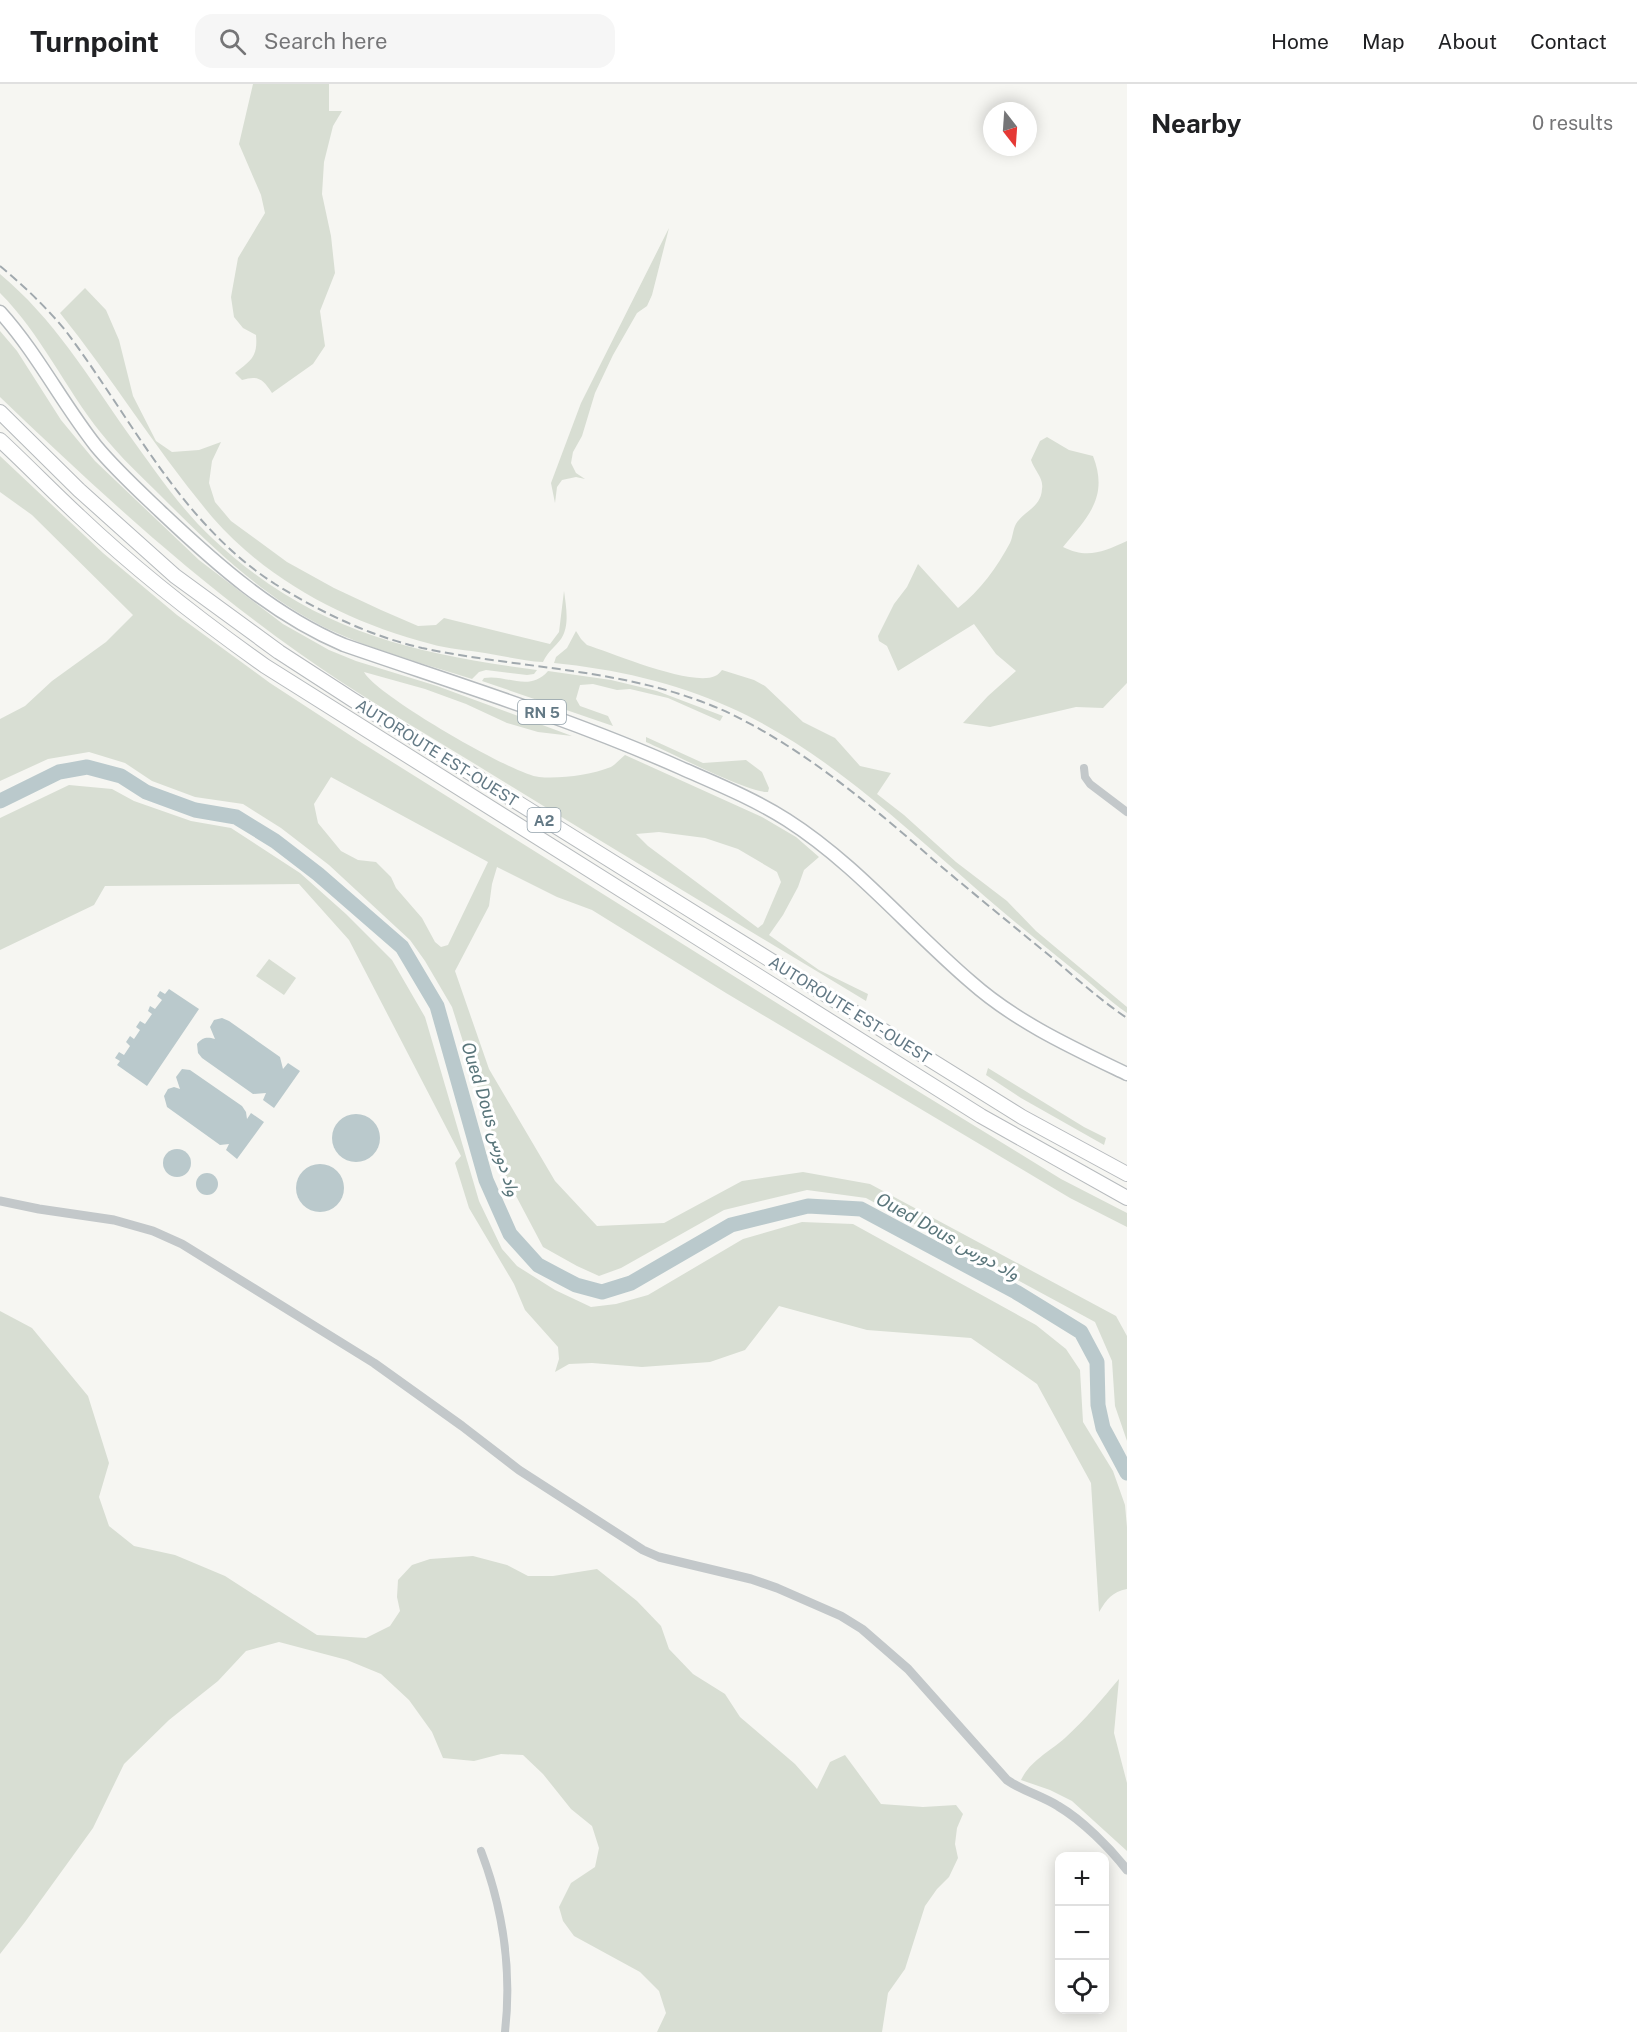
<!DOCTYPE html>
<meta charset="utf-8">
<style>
body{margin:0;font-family:"Public Sans",Vazirmatn,sans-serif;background:#f6f6f6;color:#202124}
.controls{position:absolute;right:18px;bottom:18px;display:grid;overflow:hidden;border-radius:12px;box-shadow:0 3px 15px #0003}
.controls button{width:54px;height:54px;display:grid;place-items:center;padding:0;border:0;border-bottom:2px solid #e0e0e0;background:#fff;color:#202124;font:30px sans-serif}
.compass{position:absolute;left:983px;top:18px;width:54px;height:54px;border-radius:50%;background:#fff;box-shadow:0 3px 15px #0003;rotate:163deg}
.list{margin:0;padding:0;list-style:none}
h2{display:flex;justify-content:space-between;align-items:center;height:78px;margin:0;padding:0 24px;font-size:26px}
h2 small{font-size:20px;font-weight:400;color:#757577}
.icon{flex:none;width:33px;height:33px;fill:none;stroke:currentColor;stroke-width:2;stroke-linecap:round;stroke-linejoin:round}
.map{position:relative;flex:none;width:1127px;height:1948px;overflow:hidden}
header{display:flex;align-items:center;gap:36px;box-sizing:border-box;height:84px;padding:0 30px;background:#fff;border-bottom:2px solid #e0e0e0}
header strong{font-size:28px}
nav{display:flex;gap:33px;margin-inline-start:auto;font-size:21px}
.search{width:420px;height:54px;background:#f6f6f6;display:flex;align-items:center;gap:15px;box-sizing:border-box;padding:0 21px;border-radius:18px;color:#757577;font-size:22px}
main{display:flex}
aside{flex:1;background:#fff}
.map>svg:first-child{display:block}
.green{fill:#d8ded3;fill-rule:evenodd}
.water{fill:#bac9cc}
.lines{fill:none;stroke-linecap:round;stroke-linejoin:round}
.river{stroke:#bac9cc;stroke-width:15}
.primary-casing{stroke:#b6bbbe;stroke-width:15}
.motorway-casing{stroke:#b7bbbe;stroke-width:16}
.minor{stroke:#c3c8ca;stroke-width:8}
.tertiary{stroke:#c3c8ca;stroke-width:9}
.primary{stroke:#fff;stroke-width:12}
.motorway{stroke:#fff;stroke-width:14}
.rail{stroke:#a1a9ae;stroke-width:2;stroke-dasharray:9 4.5;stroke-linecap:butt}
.labels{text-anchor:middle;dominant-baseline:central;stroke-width:6;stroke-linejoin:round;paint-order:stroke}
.shield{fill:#fff;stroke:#92a1aa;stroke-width:1.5}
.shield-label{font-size:15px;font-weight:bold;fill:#637985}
.street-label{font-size:16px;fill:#637985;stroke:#fff}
.water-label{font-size:18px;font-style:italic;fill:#5a767b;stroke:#fff}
</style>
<header>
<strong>Turnpoint</strong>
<div class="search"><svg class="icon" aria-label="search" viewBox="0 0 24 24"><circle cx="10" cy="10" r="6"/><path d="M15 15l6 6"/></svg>Search here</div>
<nav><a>Home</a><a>Map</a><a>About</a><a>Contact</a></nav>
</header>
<main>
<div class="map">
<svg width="1127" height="1948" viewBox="0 0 1127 1948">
<rect width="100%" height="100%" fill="#f6f6f2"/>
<g class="green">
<path d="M253 0H329V27H342L333 42 324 78 322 110 331 152 335 189 320 227 325 262 313 280 272 309C263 295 258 291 242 296L235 289C251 276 258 273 256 251L243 244 234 233 231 213 238 174 265 129 261 111 239 60Z"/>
<path d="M669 144 652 211 647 222 637 229 613 271 595 309 582 352 573 368 571 379 576 389 585 395 576 393 562 396 557 403 555 419 551 399 581 319Z"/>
<path d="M0 190C53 234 88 292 127 348 154 385 179 423 212 454 310 546 408 569 537 586L534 590 527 591 486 586 479 588 472 595C422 579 364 564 318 540 259 509 210 461 164 415 142 393 120 373 101 349 65 304 41 250 0 209Z"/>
<path d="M85 204 106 226 119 256 133 312 156 357 172 368 199 366 221 358 212 377 209 399 215 418 231 437 287 478 334 504 381 526 418 542 436 541 444 534 550 560 559 548 564 507C566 522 570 542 561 555 555 563 548 567 543 578 524 577 504 572 485 569 467 566 448 565 431 560 349 539 269 498 213 434 157 368 114 296 60 229Z"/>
<path d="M0 247 17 267 61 336 95 377 199 476 283 540 329 566 356 577 437 602 572 652 538 648 507 639 466 620 425 605 364 588C376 611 512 690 539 693 560 695 591 691 611 683 616 680 620 675 625 671L762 733 796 753 819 773 804 786 798 803 783 831 769 851 819 886 868 910 866 917C740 841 613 765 488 688 425 649 359 612 299 569 191 493 95 404 0 313ZM659 748 705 754 738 765 777 788 781 798 763 840 758 844 648 762 636 750Z"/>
<path d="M1047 353 1069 366 1093 372C1109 413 1088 433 1063 463 1087 475 1103 468 1127 457V599L1103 624 1076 623 990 643 963 639 988 612 1016 587 996 570 974 540 898 587 887 562 879 557 878 552 894 520 907 503 918 480 958 524C980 507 997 483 1010 459 1013 453 1013 442 1018 437 1027 426 1041 422 1042 405 1044 394 1034 386 1031 376L1040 357Z"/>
<path d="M0 372 103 469 177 531 270 599 362 659 903 998 1061 1095 1127 1129V1143L1070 1114 726 909 592 826 557 813 497 783 492 800 489 822 455 887 489 985 555 1097 597 1142 664 1139 742 1097 803 1088 870 1100 1116 1232 1127 1252V1357L1115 1322 1112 1277 1095 1238 866 1114 807 1106 724 1126 621 1184 599 1192 577 1182 543 1163 506 1093 452 923 425 877 410 856 329 781 281 744 243 720 195 713 152 697 125 679 89 668 48 675 0 697V635L25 622 52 597 106 558 133 531 32 431 0 408ZM331 693 488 778 448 861 441 863 435 858 422 834 396 804 391 793 376 778 358 776 341 767 318 739 314 720Z"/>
<path d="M576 547 581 555 587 561C612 569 692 603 715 592 718 591 720 588 722 586L754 596 765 602 803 638 835 654 860 682 891 689 877 710 904 731 956 778 1007 817 1036 847 1127 923V929C1108 916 1092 900 1074 886 1034 854 994 821 956 787 886 726 815 661 729 623 674 598 614 585 554 579L556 573 567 564Z"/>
<path d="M548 587 611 596 657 607 723 632 720 637 668 614 630 605 617 606 593 600 580 601 576 615 580 622 608 632 613 642 482 597 484 594C507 590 529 609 548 587Z"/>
<path d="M646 653 703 679 746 676 762 688 769 704 768 708C751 710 667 667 646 658Z"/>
<path d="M69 701 112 705 134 717 191 737 231 744 300 789 346 830 392 876 425 933 479 1117 502 1165 517 1182 555 1206 591 1223 616 1220 648 1211 743 1155 802 1138 853 1140 1036 1241 1066 1265 1080 1286 1083 1338 1113 1387 1125 1421 1127 1443V1505C1112 1508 1107 1515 1099 1528L1091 1399 1037 1300 971 1254 867 1246 779 1222 745 1266 710 1278 642 1283 592 1279 569 1280 555 1288 559 1275 558 1263 525 1226 514 1200 469 1124 455 1079 461 1072 349 856 299 800 105 802 94 821 0 866V734Z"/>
<path d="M269 875 296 894 284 911 256 892Z"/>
<path d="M988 984 1084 1043 1106 1054 1104 1061 1021 1014 986 991Z"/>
<path d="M0 1227 32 1244 88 1312 109 1379 99 1413 109 1442 134 1462 175 1471 225 1492 317 1551 366 1554 390 1542 400 1527 397 1513 398 1496 412 1481 430 1475 473 1472 507 1481 528 1492H553L597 1485 637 1517 661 1542 669 1565 693 1590 725 1610 740 1633 795 1680 817 1705 830 1678 845 1671 881 1720 923 1723 956 1721 963 1730 957 1744 955 1760 958 1774 949 1793 937 1805 925 1822 905 1885 888 1909 882 1948H657L666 1929 659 1907 640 1888 574 1852 563 1837 559 1823 571 1799 595 1783 599 1764 592 1742 571 1725 543 1690 523 1671 501 1670 474 1677 443 1674 432 1648 409 1616 381 1590 347 1576 279 1558 246 1567 218 1597 169 1636 124 1680 93 1744 25 1838 0 1870Z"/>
<path d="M1119 1595 1114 1649 1127 1699V1767L1072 1717 1050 1706 1021 1696C1031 1676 1048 1669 1065 1654 1085 1636 1102 1615 1119 1595Z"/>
</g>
<g class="water">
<path d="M169 905 199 925 147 1002 117 981 120 977 115 974 119 968 124 971 130 962 126 958 130 952 134 955 140 946 136 943 140 937 145 940 152 930 148 927 150 922 155 925 162 916 157 912 160 907 165 910Z"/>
<path d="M222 934 229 937 280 973 283 985 288 979 300 987 274 1024 263 1016 266 1009 253 1010 202 974 198 969 197 960C203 953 207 953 215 955L210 943 214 936Z"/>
<path d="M182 985 190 986 242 1022 246 1028 247 1035 251 1029 264 1038 237 1075 226 1066 229 1060 220 1061 167 1023 164 1012 168 1005 174 1003 180 1005 176 993Z"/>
<circle cx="356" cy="1054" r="24"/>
<circle cx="177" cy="1079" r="14"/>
<circle cx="320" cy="1104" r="24"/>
<circle cx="207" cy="1100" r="11"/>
</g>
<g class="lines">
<path class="river" d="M0 717 59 688 87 683 121 692 146 708 195 726 236 733 275 757 318 790 402 863 437 922 486 1096 510 1150 538 1181 576 1201 602 1208 631 1199 731 1141 808 1122 861 1125 1016 1208 1081 1248 1097 1278 1098 1321 1103 1344 1127 1389"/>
<defs>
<path id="primary" d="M0 228C37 269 62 319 96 362 115 385 138 406 160 427 216 480 273 531 344 561 457 600 571 635 681 684 717 700 754 715 787 736 856 780 909 845 971 898 1016 938 1073 964 1127 990"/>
<g id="motorway">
<path d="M0 328 79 406 175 492 279 568 353 616 1022 1033 1127 1090"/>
<path d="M0 356C27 381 52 407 79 432 137 487 200 536 265 582L981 1032 1127 1114"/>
</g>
</defs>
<use href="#primary" class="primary-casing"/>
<use href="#motorway" class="motorway-casing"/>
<g class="minor">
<path d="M1084 684 1085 693 1090 700 1127 728"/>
<path d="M481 1767C503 1825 512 1886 505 1948"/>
</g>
<path class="tertiary" d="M0 1117 39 1125 114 1136 153 1147 182 1160 374 1279 462 1342 519 1386 643 1466 659 1473 751 1495 777 1504 841 1532 862 1545 908 1585 1007 1696C1023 1707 1042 1712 1058 1722 1082 1736 1110 1764 1127 1786"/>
<use href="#primary" class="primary"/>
<use href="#motorway" class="motorway"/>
<path class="rail" d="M0 182C23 201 46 223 65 246 131 333 180 439 275 500 320 528 370 552 422 564 526 586 634 584 731 630 807 667 873 723 936 778 974 810 1012 841 1050 872 1075 893 1100 916 1127 934"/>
</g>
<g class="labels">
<g class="shield">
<rect x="518" y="616" width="48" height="24" rx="4.5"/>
<rect x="527.5" y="724" width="33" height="24" rx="4.5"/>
</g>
<g class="shield-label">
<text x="542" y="628">RN 5</text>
<text x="544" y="736">A2</text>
</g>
<g class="street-label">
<text transform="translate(437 669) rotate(32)">AUTOROUTE EST-OUEST</text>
<text transform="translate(850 926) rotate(32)">AUTOROUTE EST-OUEST</text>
</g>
<g class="water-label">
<text transform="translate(491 1035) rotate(73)">Oued Dous واد دورس</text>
<text transform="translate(948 1152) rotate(29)">Oued Dous واد دورس</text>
</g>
</g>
</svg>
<div class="controls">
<button>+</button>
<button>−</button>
<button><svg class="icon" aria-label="locate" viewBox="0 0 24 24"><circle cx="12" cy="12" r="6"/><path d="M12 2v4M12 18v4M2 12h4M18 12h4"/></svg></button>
</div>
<svg class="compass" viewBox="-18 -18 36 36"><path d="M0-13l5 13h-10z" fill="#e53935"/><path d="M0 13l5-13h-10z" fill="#757577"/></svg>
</div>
<aside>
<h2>Nearby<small>0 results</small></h2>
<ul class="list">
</ul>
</aside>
</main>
